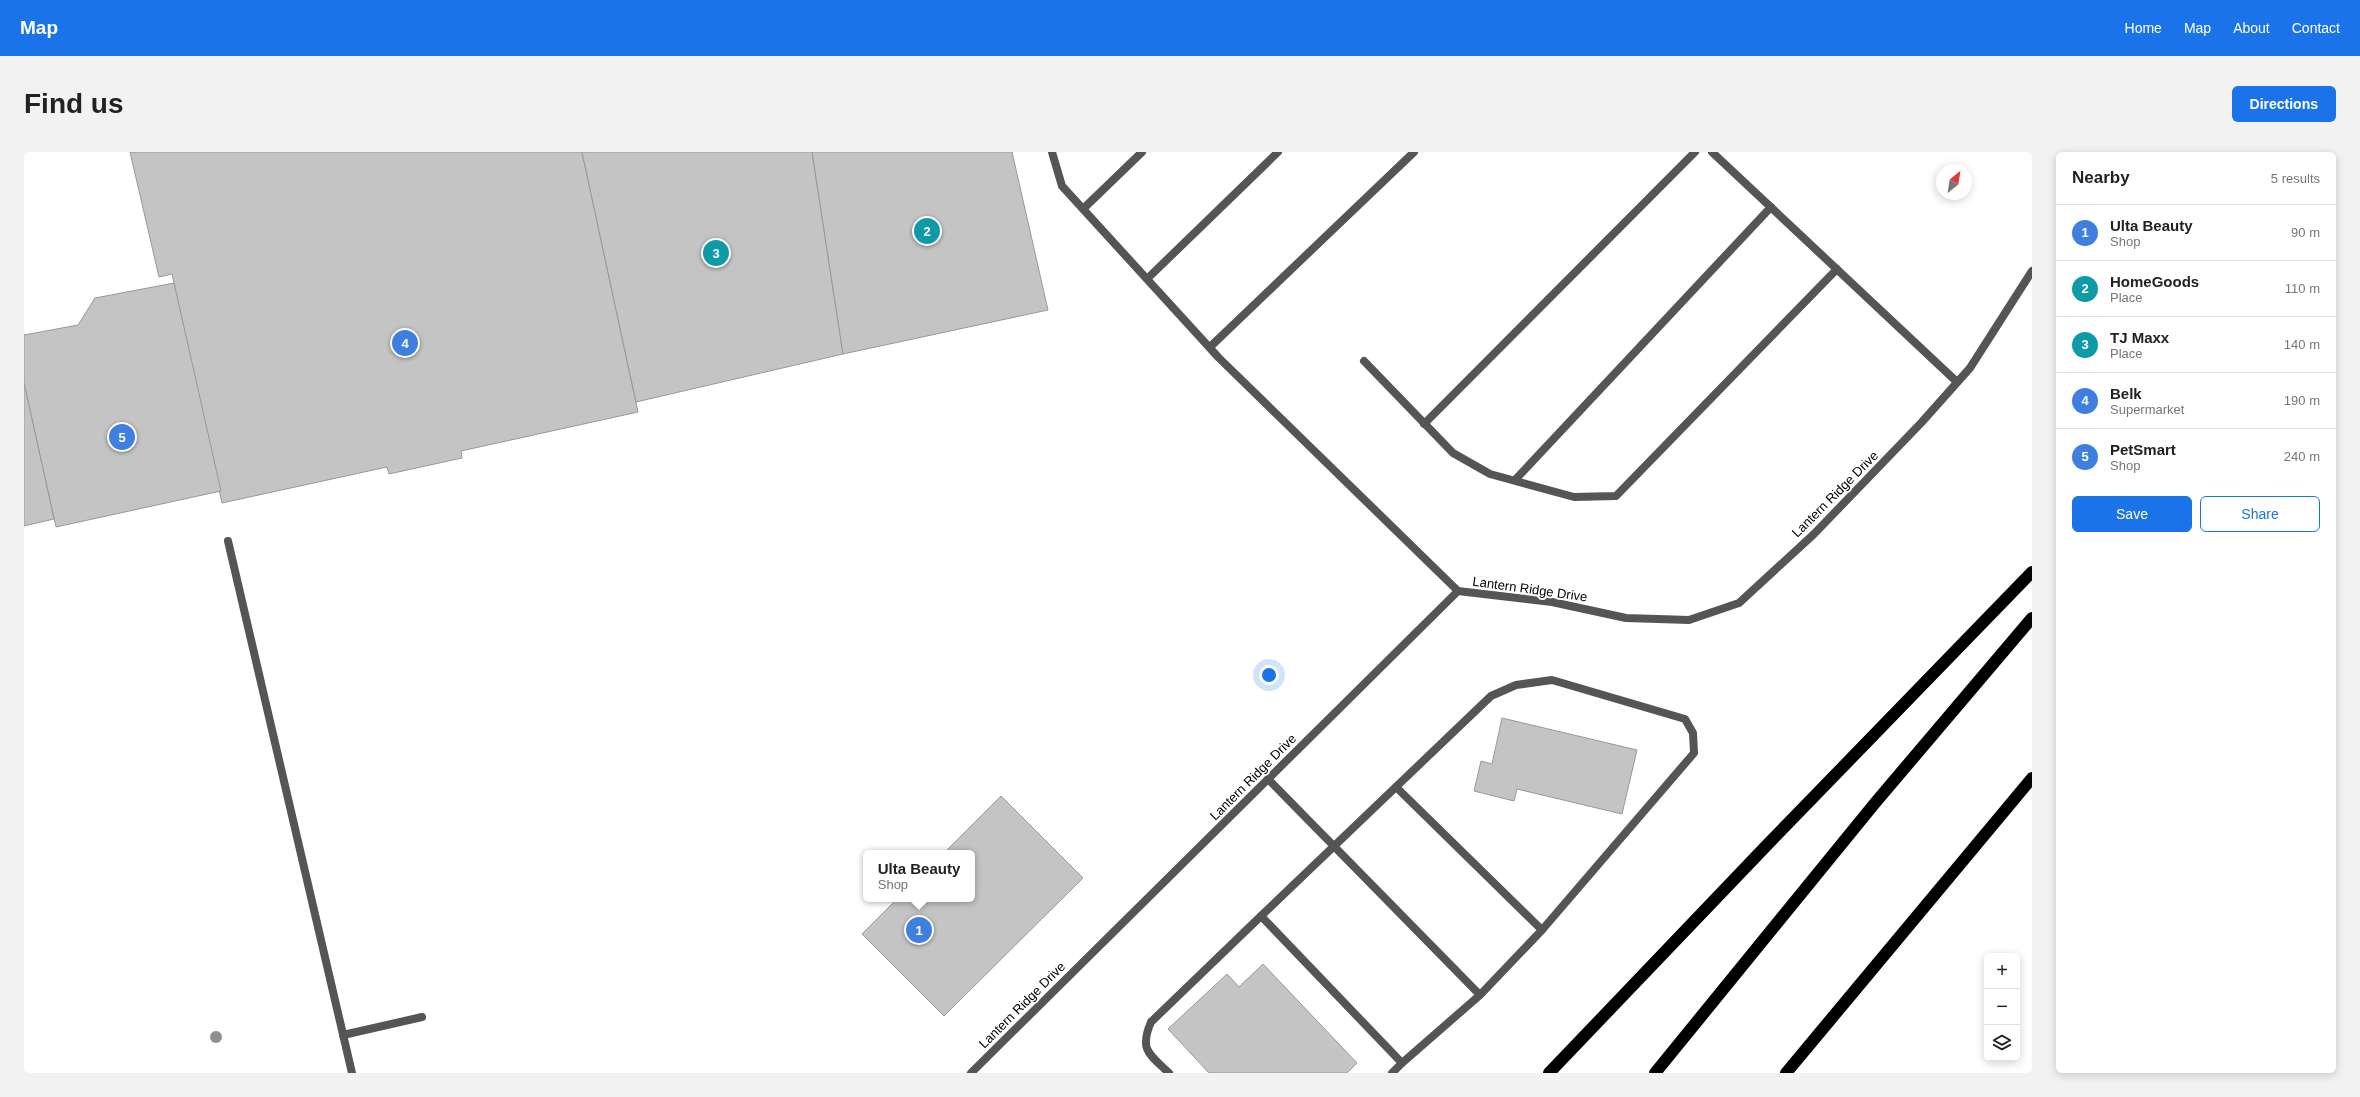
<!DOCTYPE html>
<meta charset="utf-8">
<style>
body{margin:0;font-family:Helvetica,sans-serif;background:#f2f2f2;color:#222}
.controls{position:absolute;right:12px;bottom:12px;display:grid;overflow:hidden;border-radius:6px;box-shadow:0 2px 10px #0003}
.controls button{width:36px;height:36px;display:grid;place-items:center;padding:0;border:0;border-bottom:1px solid #e0e0e0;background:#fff;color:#222;font:20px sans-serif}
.compass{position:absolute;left:1912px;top:12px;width:36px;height:36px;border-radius:50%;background:#fff;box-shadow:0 2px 10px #0003;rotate:30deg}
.you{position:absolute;left:1245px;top:523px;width:14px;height:14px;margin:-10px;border:3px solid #fff;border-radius:50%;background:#1a73e8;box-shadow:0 0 0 6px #1a73e833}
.badge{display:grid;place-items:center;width:26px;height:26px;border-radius:50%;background:#1a73e8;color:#fff;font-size:13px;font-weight:700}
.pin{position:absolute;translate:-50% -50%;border:2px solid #fff;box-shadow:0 1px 4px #0006}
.popup{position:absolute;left:839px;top:698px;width:112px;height:52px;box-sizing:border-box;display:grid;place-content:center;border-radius:6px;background:#fff;filter:drop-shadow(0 1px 3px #0005);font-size:13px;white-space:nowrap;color:#767676}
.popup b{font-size:15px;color:#222}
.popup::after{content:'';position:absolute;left:50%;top:100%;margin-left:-8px;border:8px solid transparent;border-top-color:#fff}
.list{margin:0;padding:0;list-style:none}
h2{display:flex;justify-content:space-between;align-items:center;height:52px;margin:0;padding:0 16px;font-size:17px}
h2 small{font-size:13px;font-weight:400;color:#767676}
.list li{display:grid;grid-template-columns:26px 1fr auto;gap:12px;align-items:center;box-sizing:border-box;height:56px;padding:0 16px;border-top:1px solid #e0e0e0}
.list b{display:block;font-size:15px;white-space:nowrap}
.list p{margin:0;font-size:13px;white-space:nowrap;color:#767676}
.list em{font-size:13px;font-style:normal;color:#767676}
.actions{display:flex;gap:8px;padding:12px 16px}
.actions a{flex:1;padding:9px 0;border:1px solid #1a73e8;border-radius:6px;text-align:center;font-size:14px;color:#1a73e8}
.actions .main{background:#1a73e8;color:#fff}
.icon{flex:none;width:22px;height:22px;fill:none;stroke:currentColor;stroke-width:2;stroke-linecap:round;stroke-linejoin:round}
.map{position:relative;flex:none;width:2008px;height:921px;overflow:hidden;border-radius:6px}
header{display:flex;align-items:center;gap:24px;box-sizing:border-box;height:56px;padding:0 20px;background:#1a73e8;color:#fff}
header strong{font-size:19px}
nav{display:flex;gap:22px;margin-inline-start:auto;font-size:14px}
.intro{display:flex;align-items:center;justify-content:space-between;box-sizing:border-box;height:96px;padding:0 24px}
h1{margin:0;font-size:28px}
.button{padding:10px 18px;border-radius:6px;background:#1a73e8;color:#fff;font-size:14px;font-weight:700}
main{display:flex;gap:24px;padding:0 24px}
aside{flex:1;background:#fff;border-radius:6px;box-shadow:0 2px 10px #0003}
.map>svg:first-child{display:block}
.building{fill:#c4c4c4;stroke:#999}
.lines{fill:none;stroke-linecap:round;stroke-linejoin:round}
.lane{stroke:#555;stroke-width:8}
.street{stroke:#555;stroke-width:8}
.highway{stroke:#000;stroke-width:12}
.tree{fill:#8f8f8f}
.labels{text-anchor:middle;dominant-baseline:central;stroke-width:4;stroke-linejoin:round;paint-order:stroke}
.street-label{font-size:13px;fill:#000;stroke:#fff}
</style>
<header>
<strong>Map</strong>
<nav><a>Home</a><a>Map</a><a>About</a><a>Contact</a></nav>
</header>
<div class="intro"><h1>Find us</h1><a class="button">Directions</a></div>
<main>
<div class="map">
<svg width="2008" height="921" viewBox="0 0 2008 921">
<rect width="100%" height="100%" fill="#fff"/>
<g class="building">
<path d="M106 0H558L614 260 437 299 438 306 365 322 363 315 198 351 148 122 135 125Z"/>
<path d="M558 0H788L819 202 612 250Z"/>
<path d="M788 0H988L1024 158 819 202Z"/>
<path d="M150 131 197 339 32 375 0 231V183L54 173 71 146Z"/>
<path d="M0 231 30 367 0 374Z"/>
<path d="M1478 566 1613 598 1598 662 1493 637 1490 649 1450 639 1457 609 1468 612Z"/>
<path d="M977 644 1059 726 920 864 838 782 873 747H948V701H920Z"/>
<path d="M1239 812 1333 911 1323 921H1185L1144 877 1203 822 1215 835Z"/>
</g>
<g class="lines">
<g class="lane">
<path d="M1028 0 1038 34 1195 206 1434 439"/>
<path d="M1688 0 1933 230"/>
<path d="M1059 57 1118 0"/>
<path d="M1123 127 1254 0"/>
<path d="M1186 195 1390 0"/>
<path d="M1340 209 1429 301 1466 322 1550 345 1592 344 1813 117"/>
<path d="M1400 272 1671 0"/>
<path d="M1491 328 1747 55"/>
<path d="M204 389 328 921"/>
<path d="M1244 627 1456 843 1378 911 1237 764 1467 544 1492 533 1528 528 1661 567 1669 581 1670 601 1518 778 1456 843"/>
<path d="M1372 635 1518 778"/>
<path d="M319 883 398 865"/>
<path d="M1145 921C1125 902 1115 898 1127 870L1237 764"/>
<path d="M1368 921 1378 911"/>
</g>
<path class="street" d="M947 921 1434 439 1528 450 1602 466 1665 468 1715 451 1790 382 1897 271 1946 216 2008 119"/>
<g class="highway">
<path d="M1525 921 1743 693 2008 420"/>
<path d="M1631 921 1851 651 2008 466"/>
<path d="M1762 921 2008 626"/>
</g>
</g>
<circle class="tree" cx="192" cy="885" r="6"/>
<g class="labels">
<g class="street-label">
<text transform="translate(1811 342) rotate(-45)">Lantern Ridge Drive</text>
<text transform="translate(1506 437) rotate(8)">Lantern Ridge Drive</text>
<text transform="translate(1229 625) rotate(-45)">Lantern Ridge Drive</text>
<text transform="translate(998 853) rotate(-45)">Lantern Ridge Drive</text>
</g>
</g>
</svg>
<div class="controls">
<button>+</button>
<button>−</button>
<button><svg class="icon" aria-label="layers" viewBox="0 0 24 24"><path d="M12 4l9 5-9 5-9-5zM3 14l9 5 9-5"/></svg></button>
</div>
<svg class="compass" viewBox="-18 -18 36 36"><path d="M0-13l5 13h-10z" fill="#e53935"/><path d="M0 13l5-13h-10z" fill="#767676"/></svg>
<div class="you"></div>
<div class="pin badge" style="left:895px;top:778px;background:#3f7fe0">1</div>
<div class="popup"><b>Ulta Beauty</b>Shop</div>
<div class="pin badge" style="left:903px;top:79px;background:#0f9aa8">2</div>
<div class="pin badge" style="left:692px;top:101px;background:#0f9aa8">3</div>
<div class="pin badge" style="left:381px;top:191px;background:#3f7fe0">4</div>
<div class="pin badge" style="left:98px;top:285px;background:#3f7fe0">5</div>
</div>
<aside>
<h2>Nearby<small>5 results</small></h2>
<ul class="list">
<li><span class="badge" style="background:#3f7fe0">1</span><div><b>Ulta Beauty</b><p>Shop</p></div><em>90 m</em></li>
<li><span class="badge" style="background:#0f9aa8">2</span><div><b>HomeGoods</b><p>Place</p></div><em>110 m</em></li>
<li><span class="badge" style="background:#0f9aa8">3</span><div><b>TJ Maxx</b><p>Place</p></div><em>140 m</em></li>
<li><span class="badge" style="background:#3f7fe0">4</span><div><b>Belk</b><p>Supermarket</p></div><em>190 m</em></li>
<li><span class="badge" style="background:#3f7fe0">5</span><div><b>PetSmart</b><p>Shop</p></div><em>240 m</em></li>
</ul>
<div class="actions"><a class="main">Save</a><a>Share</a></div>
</aside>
</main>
